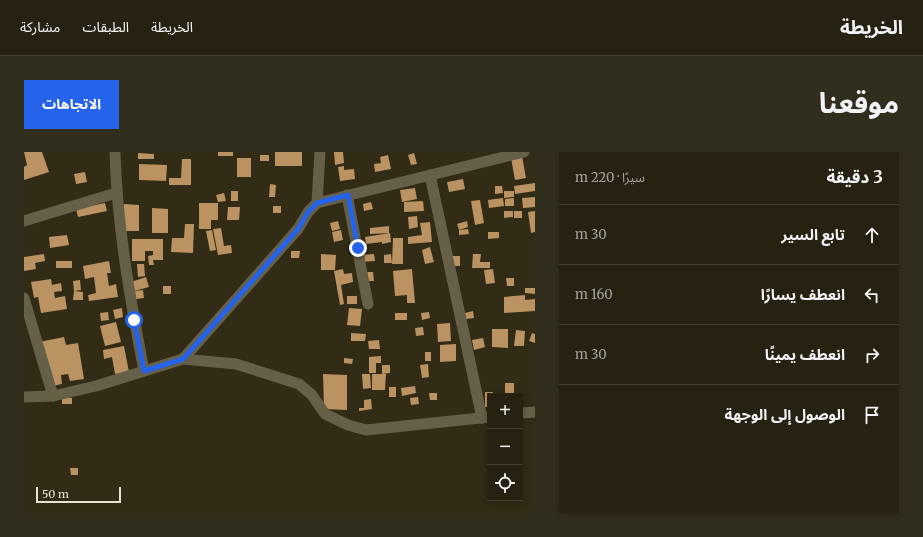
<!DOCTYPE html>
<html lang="ar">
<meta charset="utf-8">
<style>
body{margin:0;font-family:Merriweather,"Noto Sans Arabic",serif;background:#322e1e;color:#f1f3f6;direction:rtl}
.controls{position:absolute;right:12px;bottom:12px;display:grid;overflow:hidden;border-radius:0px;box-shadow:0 2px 6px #0003}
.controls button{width:36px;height:36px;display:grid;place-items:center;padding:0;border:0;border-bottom:1px solid #423e30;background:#262110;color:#f1f3f6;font:20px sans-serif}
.scale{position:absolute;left:12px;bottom:10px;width:85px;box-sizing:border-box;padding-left:4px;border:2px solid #e6e3d6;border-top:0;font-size:11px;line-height:14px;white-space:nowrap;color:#e6e3d6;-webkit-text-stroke:3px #322c16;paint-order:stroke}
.stop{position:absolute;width:12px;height:12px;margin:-9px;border:3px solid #2563eb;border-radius:50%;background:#fff}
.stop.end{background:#2563eb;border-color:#fff;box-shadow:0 1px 4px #0008}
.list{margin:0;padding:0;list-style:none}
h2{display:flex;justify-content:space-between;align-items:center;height:52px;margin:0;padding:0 16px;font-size:17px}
h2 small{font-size:13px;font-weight:400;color:#a4a39f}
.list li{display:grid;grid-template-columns:26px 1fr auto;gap:12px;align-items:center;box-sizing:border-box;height:60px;padding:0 16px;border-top:1px solid #423e30}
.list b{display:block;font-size:15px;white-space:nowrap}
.list em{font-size:13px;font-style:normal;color:#a4a39f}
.icon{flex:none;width:22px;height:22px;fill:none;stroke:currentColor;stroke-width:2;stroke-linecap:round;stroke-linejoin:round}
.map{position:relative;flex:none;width:511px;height:361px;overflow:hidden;direction:ltr;border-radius:0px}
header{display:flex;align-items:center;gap:24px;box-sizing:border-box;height:56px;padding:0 20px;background:#262110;border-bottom:1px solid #423e30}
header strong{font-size:19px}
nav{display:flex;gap:22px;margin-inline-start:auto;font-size:14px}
.intro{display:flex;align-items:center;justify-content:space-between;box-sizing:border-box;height:96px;padding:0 24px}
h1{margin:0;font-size:28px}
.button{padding:10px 18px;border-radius:0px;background:#2563eb;color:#fff;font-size:14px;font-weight:700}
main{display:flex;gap:24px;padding:0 24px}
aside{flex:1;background:#262110;border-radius:0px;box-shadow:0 2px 6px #0003}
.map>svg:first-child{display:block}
.building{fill:#bb9262}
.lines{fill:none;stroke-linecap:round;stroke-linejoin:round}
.minor{stroke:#666048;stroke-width:11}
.route{stroke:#2563eb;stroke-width:5}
</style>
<header>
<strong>الخريطة</strong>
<nav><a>الخريطة</a><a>الطبقات</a><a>مشاركة</a></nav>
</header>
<div class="intro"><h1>موقعنا</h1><a class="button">الاتجاهات</a></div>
<main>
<aside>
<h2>3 دقيقة<small>سيرًا · 220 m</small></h2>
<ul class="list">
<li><svg class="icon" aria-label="ahead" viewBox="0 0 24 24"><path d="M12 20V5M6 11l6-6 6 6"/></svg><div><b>تابع السير</b></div><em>30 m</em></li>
<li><svg class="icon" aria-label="left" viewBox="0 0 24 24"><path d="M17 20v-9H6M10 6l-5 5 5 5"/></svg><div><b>انعطف يسارًا</b></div><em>160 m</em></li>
<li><svg class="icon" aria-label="right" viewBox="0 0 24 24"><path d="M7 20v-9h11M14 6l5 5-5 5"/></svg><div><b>انعطف يمينًا</b></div><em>30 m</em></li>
<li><svg class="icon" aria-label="arrive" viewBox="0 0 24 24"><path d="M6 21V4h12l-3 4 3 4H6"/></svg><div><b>الوصول إلى الوجهة</b></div></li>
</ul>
</aside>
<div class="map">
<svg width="511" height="361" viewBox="0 0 511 361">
<rect width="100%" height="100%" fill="#322c16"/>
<g class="building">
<path d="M0 0H18L25 20 0 28V15L3 13Z"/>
<rect x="194" y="0" width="15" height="4"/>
<rect x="251" y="0" width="27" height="14"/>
<path d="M310 0H319L320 11 311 13Z"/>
<path d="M114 1 130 2V7H114Z"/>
<path d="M390 1 393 12 387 13 384 3Z"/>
<rect x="236" y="3" width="9" height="6"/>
<path d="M364 3 367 17 351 20 350 12 357 11 356 5Z"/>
<path d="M498 4 502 26 491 28 487 6Z"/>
<rect x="213" y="6" width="14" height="19"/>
<path d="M158 7H167V33H145V26H157Z"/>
<path d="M115 12 143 13 142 29 115 28Z"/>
<path d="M320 14V18L330 17 331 27 316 29 314 15Z"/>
<path d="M61 20 63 30 52 32 50 22Z"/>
<path d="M439 27 441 37 425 40 423 30Z"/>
<path d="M511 31V39L491 42 490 34Z"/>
<path d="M246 32 252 33 251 45H245Z"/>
<path d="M471 34H478L479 41 471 42Z"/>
<path d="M391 36 393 47 378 50 376 38Z"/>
<rect x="207" y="39" width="7" height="10"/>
<path d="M480 39H490V45L480 46Z"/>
<path d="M200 41 202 49 194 50 192 43Z"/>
<path d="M511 45V55L499 56 498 46Z"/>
<path d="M479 46 480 54 465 56 464 48Z"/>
<path d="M490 46V54H481V47Z"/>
<path d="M456 48 460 71 451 73 447 49Z"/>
<path d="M399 49 400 59 380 60V50Z"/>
<path d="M347 50 349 57 340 59 339 52Z"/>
<path d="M81 51 83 59 54 65 52 57Z"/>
<path d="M175 51H194V68H187V77H175Z"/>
<path d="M100 52 115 53V79H97L100 69Z"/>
<rect x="249" y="54" width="8" height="7"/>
<path d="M204 55H216L215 68H203Z"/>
<path d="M128 56 144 57V81H128Z"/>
<path d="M480 59H489V65L480 66Z"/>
<rect x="490" y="59" width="8" height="7"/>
<path d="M511 59V80L507 81 504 60Z"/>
<path d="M393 64 394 75 385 77 384 65Z"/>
<path d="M314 69 316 77 308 79 306 71Z"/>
<path d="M443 69 444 75 435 78 433 72Z"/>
<path d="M406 70 408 90 384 92V85L398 83 396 71Z"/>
<path d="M161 72H170L169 101 147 100 148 86H160Z"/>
<path d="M365 74V81L346 82V76Z"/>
<path d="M197 76 200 94 207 93 208 101 194 103 189 77Z"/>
<path d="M444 77 445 82 435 83V78Z"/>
<path d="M188 78 192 98 186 99 182 79Z"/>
<path d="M317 78 319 88 310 90 308 80Z"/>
<path d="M464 80H475V86L464 87Z"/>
<path d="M366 81 367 90 358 92V90L342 92 341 85Z"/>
<path d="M43 83 45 93 26 96 25 85Z"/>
<path d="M369 86H379V112H368Z"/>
<path d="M108 87H139V108H129L130 113H125L124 104 129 103V99H121V109H108Z"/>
<path d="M406 95 410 110 401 112 398 98Z"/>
<path d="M267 99H276L275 106H267Z"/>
<path d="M20 102 21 109 11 111 12 117 0 119V105Z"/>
<path d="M297 102 312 103 311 118H297Z"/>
<path d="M350 102 351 109 336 110 335 103Z"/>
<path d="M367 102 368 111H360V103Z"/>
<path d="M449 102H457L456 110H466V116H448Z"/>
<rect x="422" y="104" width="14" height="10"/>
<rect x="32" y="109" width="16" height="7"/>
<path d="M85 109 87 121H83L85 134 92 132 94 145 65 149 64 143 72 141 70 125 61 127 59 114Z"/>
<path d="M113 112H120L121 124 114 125Z"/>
<path d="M319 117 320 122 328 121 329 130 317 133 320 152 316 153 310 119Z"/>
<path d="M388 117 391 151H383V143L371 144 369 119Z"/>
<path d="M469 117 471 131 462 132 460 118Z"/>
<path d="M341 120H349L350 129H341Z"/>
<path d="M122 125 125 135 110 139 107 130Z"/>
<path d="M482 126H490V134H483Z"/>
<path d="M27 127 28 133 37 131 38 139 30 140 31 146 41 144 43 157 17 161 14 145 10 146 7 130Z"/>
<path d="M56 128 57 138 50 139 49 129Z"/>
<rect x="139" y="134" width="8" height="8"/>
<path d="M501 136H511V142L501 141Z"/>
<path d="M119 138 120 146 112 147 110 139Z"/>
<path d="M50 139 59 140V148H49Z"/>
<path d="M501 143V148L511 147V159L480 161V145Z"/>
<rect x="323" y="144" width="10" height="8"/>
<path d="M98 156 99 165 91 167 89 158Z"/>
<path d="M325 156 338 157 336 174 323 173Z"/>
<path d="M449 159 450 166 442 167 441 161Z"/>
<path d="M84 160 85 168 77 169 76 161Z"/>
<path d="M405 160 406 166 398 168 397 161Z"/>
<rect x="371" y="161" width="12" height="7"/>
<path d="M92 170 97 190 81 194 76 174Z"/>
<path d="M426 171 427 189 414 190 413 172Z"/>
<path d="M399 175 400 183 392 184 391 176Z"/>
<path d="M468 177H484V196L468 195Z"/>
<path d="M492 178 501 179 500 194H490Z"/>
<path d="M327 181 342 182 341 189H327Z"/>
<path d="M508 181 511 182V191L505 189Z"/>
<path d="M40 185 42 193 54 191 60 227 46 229 44 222 37 223 38 232 23 235 15 190Z"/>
<path d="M459 186 461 195 450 198 448 188Z"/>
<path d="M355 188 356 197H345L344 189Z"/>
<path d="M432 192V209L416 210V193Z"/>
<path d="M100 194 105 220 91 222 88 205 80 207 79 198Z"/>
<rect x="401" y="200" width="6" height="9"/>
<path d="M357 204V211H352V221H345V205Z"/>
<path d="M320 206 329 207 328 212 320 211Z"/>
<path d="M404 212 405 225 398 226 396 213Z"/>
<path d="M358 213H366V221L358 222Z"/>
<path d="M299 222 323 223V258L300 257Z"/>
<path d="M338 222H346L347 236 339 237Z"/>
<path d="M348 222H362L361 238H348Z"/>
<rect x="481" y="231" width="9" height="13"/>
<path d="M391 234 392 241 378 244 377 236Z"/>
<rect x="365" y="235" width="7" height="10"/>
<path d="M461 240H469V244H466V255H461Z"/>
<path d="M405 241H413V248H406Z"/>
<path d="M38 245 48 246V252H38Z"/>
<path d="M394 245 395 252 387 253 386 246Z"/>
<path d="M347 247 348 257 335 259V256H340V248Z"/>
<path d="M46 316H54V323H47Z"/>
</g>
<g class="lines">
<g class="minor">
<path d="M91 0C93 74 106 146 120 219"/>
<path d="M406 23 458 266"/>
<path d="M323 43 344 152"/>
<path d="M293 51 296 0"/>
<path d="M0 69 92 41"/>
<path d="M0 146 29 244"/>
<path d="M159 207 274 77 284 60 293 51 500 0"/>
<path d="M0 245 29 244 72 234 159 207 212 212 275 232 288 243 301 262 324 273 342 278 466 265"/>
<path d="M496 261 511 260"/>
</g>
</g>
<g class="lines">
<path class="route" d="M110 168 120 219 159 207 274 77 284 60 293 51 324 43 334 96"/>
</g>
</svg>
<div class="controls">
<button>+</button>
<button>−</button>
<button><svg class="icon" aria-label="locate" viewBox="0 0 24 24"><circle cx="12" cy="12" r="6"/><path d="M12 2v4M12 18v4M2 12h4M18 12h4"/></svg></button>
</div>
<div class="scale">50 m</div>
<div class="stop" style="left:110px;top:168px"></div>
<div class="stop end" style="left:334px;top:96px"></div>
</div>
</main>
